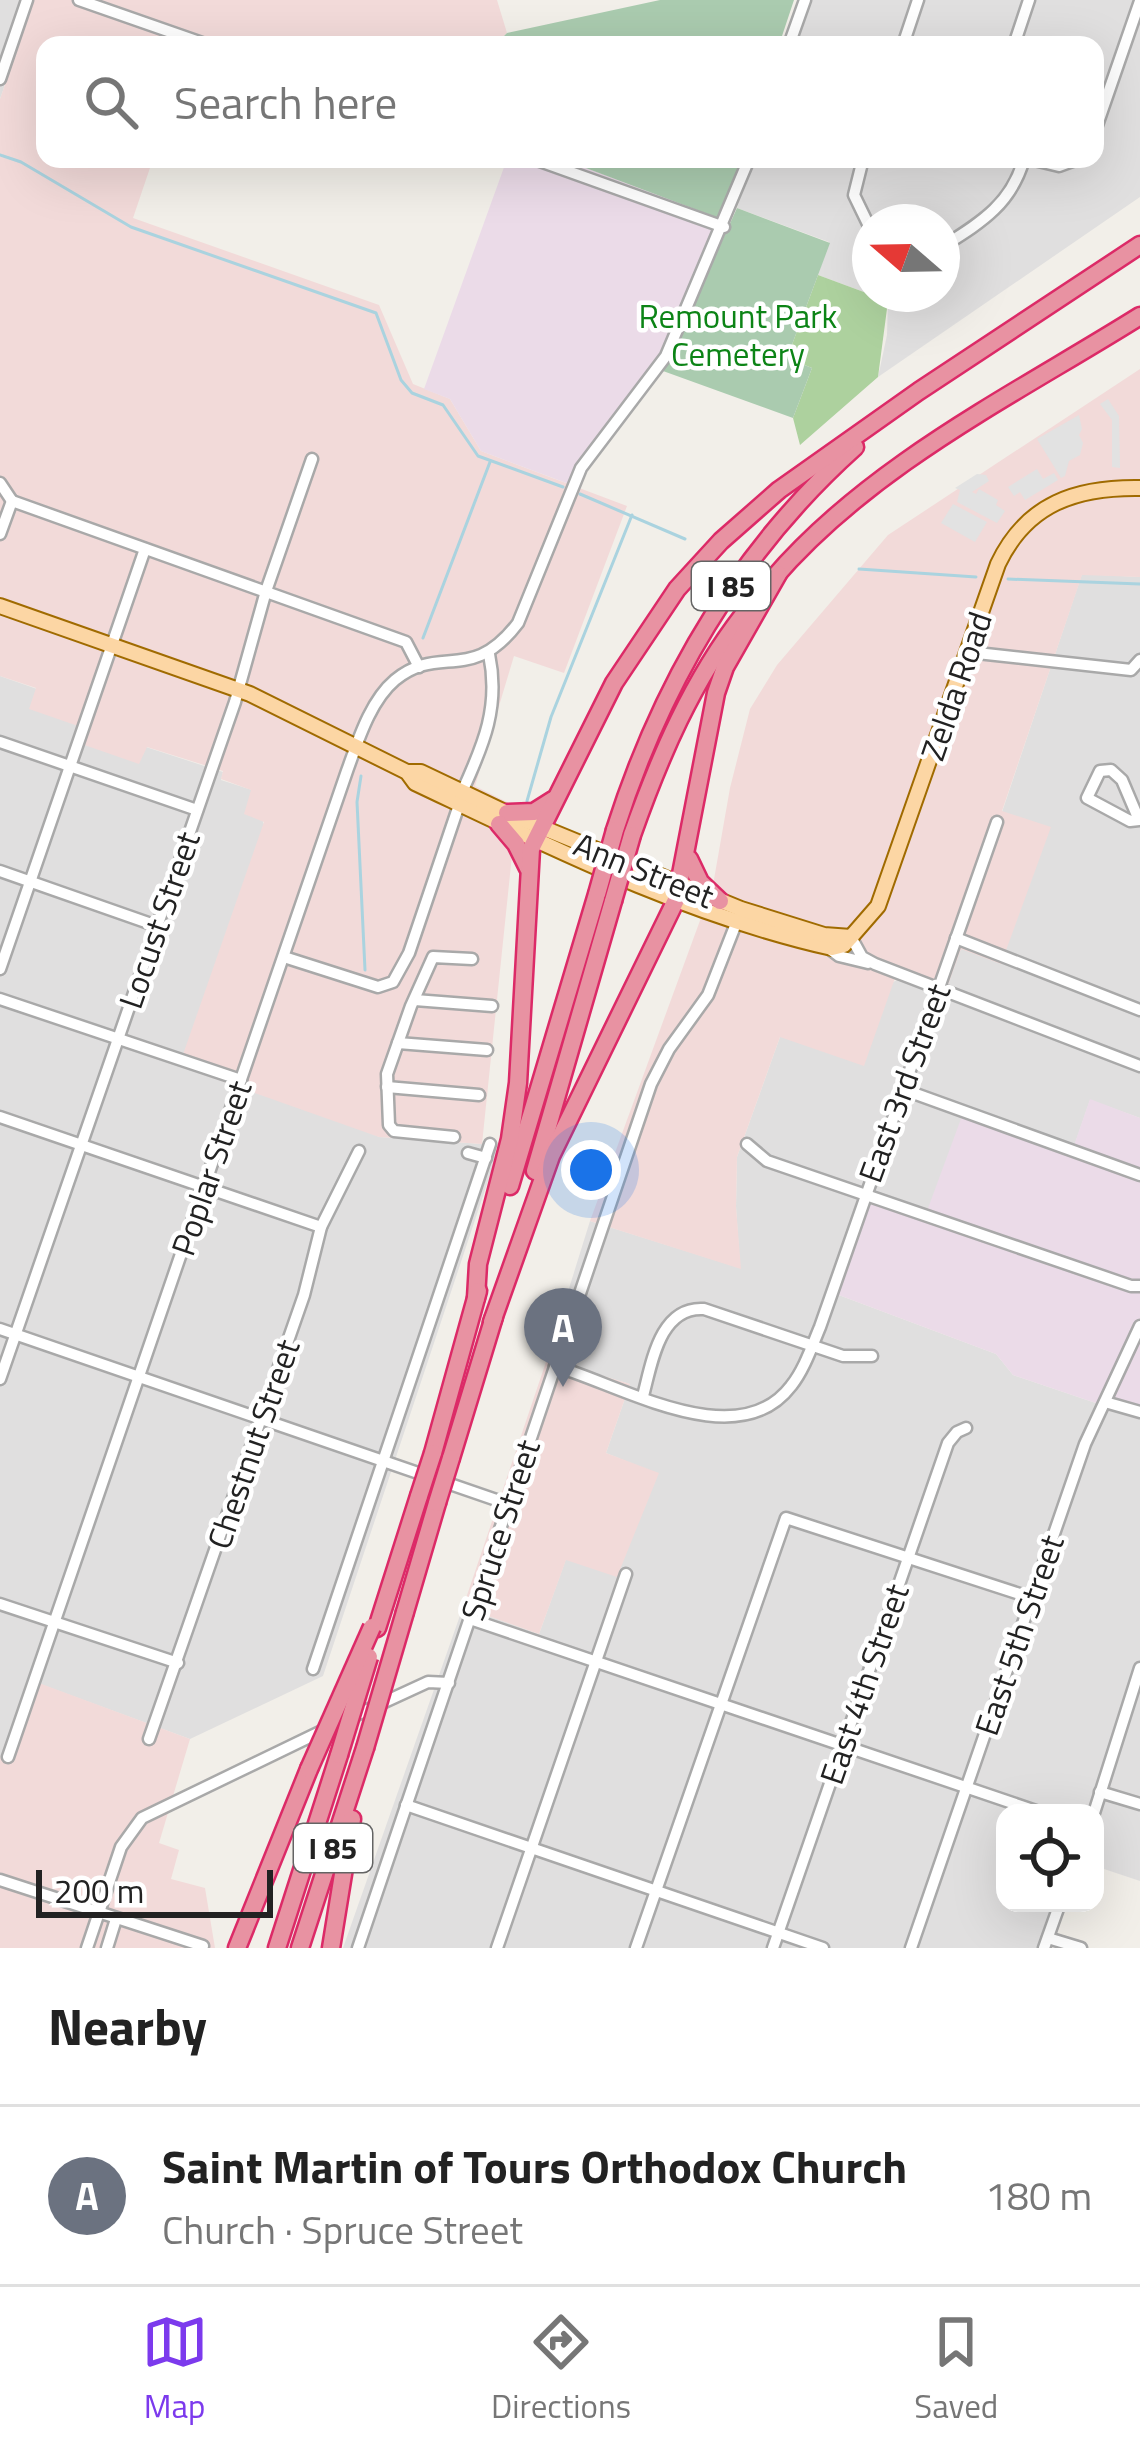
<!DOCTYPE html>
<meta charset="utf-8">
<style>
body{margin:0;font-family:"Titillium Web",sans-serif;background:#f6f6f6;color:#222}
.controls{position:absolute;right:36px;bottom:36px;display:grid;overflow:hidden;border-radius:24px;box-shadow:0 12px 48px #0002}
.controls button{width:108px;height:108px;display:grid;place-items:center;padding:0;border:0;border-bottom:3px solid #e0e0e0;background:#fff;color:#222;font:60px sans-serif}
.compass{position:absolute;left:852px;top:204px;width:108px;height:108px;border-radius:50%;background:#fff;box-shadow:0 12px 48px #0002;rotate:290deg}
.scale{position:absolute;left:36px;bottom:30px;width:237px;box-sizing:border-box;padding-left:12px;border:6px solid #222;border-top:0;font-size:33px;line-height:42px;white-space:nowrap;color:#222;-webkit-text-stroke:9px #fff;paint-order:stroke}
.you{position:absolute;left:591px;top:1170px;width:42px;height:42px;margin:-30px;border:9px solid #fff;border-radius:50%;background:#1a73e8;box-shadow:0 0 0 18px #1a73e833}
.badge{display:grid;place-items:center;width:78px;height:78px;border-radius:50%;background:#7c3aed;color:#fff;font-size:39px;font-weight:700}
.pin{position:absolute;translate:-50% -99px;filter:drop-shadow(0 3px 6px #0008)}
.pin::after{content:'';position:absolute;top:63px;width:42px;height:36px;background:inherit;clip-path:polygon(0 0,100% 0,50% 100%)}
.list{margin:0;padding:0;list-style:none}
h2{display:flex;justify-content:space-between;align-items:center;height:156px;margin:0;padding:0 48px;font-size:51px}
h2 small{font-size:39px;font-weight:400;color:#767676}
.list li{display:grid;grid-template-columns:78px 1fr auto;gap:36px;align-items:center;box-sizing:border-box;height:180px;padding:0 48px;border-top:3px solid #e0e0e0}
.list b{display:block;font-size:45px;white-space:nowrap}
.list p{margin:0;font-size:39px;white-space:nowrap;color:#767676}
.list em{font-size:39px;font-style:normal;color:#767676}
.icon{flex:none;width:66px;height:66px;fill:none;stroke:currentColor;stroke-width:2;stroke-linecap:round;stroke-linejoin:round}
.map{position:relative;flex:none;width:1140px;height:1948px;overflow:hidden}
.search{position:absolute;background:#fff;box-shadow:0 12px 48px #0002;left:36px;right:36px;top:36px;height:132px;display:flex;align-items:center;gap:30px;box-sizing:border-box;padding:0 42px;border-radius:24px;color:#767676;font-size:45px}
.sheet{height:336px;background:#fff}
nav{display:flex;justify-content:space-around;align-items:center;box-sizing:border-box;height:168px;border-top:3px solid #e0e0e0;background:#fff;font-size:33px;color:#767676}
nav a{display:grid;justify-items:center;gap:6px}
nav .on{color:#7c3aed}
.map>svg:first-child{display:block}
.residential{fill:#e0dfdf;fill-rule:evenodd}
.commercial{fill:#f2dad9}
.industrial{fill:#ebdbe8}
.forest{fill:#add19e}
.cemetery{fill:#aacbaf}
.parking{fill:#e2e2e2}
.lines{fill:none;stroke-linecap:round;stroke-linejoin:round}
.stream{stroke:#aad3df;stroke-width:3}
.minor-casing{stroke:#a9a9a9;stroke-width:15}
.major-casing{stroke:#a06b00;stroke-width:18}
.highway-casing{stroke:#dc2a67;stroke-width:21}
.minor{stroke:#fff;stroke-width:10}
.major{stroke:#fcd6a4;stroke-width:14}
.highway{stroke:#e892a2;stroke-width:16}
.highway-bridge-casing{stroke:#dc2a67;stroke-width:21;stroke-linecap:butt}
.highway-bridge{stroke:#e892a2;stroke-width:16}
.labels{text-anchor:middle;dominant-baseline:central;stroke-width:9;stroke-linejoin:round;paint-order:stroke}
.shield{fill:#fff;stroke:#646464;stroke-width:3}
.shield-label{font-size:30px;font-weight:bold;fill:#222}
.park-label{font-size:33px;fill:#0c8416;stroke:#fff}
.street-label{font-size:33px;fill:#222;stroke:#fff}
</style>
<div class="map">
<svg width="1140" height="1948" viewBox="0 0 1140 1948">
<rect width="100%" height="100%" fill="#f2efe9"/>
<g class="residential">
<path d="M0 0H34L0 99Z"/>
<path d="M810 0H1140V197L878 377 887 335 888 301 818 275 829 242 737 208 754 159H1095V45H794ZM870 222H942V294H870Z"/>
<path d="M1082 574 1140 577V1118L1090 1100 1071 1155 927 1212 871 1190 836 1294 996 1354 1013 1375 1140 1418V1881L1095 1866V1813H1005V1903H1067L1052 1948H343L463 1607 539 1634 566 1559 658 1474 606 1453 630 1384 547 1359 590 1221 740 1268 736 1207 737 1157 780 1037 961 949 1050 828 1002 812Z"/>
<path d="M0 676 37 689 78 726 73 740 146 747 223 772 221 780 252 790 369 1131 379 1137 482 1144 498 1151 323 1676 190 1739 29 1680 0 1759Z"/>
</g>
<g class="commercial">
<path d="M34 0H497L507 33 495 45H45V159H153L133 218 379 305 413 384 450 399 481 451 627 506 564 673 514 656 475 786 517 807 482 1144 379 1137 179 1066 264 822 244 814 251 790 221 779 223 771 147 747 139 764 73 741 78 726 29 709 36 688 0 676V99Z"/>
<path d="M1140 369V577L1082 575 1002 811 1051 827 1001 964 961 949 944 996 895 978 864 1066 780 1037 737 1157 736 1207 741 1269 590 1221 713 885 730 788 750 709 777 665 888 535Z"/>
<path d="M547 1359 630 1384 606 1453 659 1473 617 1577 566 1560 539 1634 463 1607Z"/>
<path d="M28 1679 190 1739 159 1843 179 1850 171 1879 205 1888 215 1948H0V1759Z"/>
</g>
<g class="industrial">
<path d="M507 159H562L730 222 663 371 590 461 577 487 481 451 450 399 424 389Z"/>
<path d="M1090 1099 1140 1118V1418L1013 1375 996 1354 836 1294 870 1190 927 1211 962 1116 1071 1154Z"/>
</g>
<path class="forest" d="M818 275 888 301 878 377 800 445 793 418 812 368 787 358Z"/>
<g class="cemetery">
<path d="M660 0H794L779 45H495L507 33Z"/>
<path d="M562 159H741L721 219Z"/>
<path d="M737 208 830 243 787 358 812 368 793 418 663 371Z"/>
</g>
<g class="parking">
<path d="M1108 399 1119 416 1120 468 1112 467V420L1100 404Z"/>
<path d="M1079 415 1082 429 1079 435 1083 443 1080 455 1069 461 1065 476 1061 478 1037 439Z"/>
<path d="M1037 469 1043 479 1054 473 1058 480 1025 500 1020 492 1014 496 1008 487Z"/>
<path d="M977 474 986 475 989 481 972 492 976 494 979 489 998 500 996 505 1005 511 997 523 957 502 960 490 955 488Z"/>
<path d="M953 504 987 522 975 542 941 523Z"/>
</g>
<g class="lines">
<g class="stream">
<path d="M0 155 21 162 131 227 376 313 401 380 412 393 443 405 478 456 563 487"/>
<path d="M580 494 685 539"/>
<path d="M859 569 976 577"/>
<path d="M1008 579 1140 584"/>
<path d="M423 638 490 462"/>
<path d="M361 776 357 802 365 970"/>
<path d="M527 801 551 717 632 515"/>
</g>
<defs>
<g id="minor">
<path d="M79 0 208 45"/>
<path d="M789 45 805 0"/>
<path d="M903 45 918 0"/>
<path d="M1014 45 1029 0"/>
<path d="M0 79 27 0"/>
<path d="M1095 131 1140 1"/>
<path d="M534 159 724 227"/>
<path d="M863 159 854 195 870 228"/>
<path d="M1030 159 1059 166 1078 159"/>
<path d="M942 247C980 223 1011 205 1024 159"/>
<path d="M0 483 12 501"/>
<path d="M12 501 406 642 419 667"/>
<path d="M0 534 12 501"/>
<path d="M968 652 1131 670 1140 660"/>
<path d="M0 742 197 810"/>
<path d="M1111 770 1122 780 1139 820 1130 821 1087 798 1100 771Z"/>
<path d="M462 792C484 744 500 706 489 654"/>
<path d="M0 871 157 926"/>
<path d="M851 937 862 957 875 964 1140 1066"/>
<path d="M956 938 1140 1010"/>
<path d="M827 947 839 956 868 963"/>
<path d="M284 957 378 987 393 982 409 953 459 805"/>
<path d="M0 969 145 549"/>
<path d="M0 999 241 1080"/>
<path d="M415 1000 492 1006"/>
<path d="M398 1043 487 1050"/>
<path d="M387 1087 479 1095"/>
<path d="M902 1089 1140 1175"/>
<path d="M0 1117 321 1227"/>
<path d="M454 1137 394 1131 389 1125 387 1074 411 1006 433 957 472 959"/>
<path d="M747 1144 767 1161 1131 1286H1140"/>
<path d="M468 1153 486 1158"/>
<path d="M0 1329 508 1504"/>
<path d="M555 1366C623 1386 738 1456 791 1386 804 1370 812 1346 820 1327L997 822"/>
<path d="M0 1379 235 702 266 591 312 459"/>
<path d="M643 1396C652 1362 660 1306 704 1309L843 1356H872"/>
<path d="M1105 1402 1140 1412"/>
<path d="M0 1604 178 1663"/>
<path d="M470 1619 1042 1813"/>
<path d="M313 1669 490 1144"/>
<path d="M352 1717 428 1682 449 1683"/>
<path d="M149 1739 304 1295 321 1227 359 1151"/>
<path d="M8 1757 347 771C358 741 370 701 395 680 440 643 471 685 518 623L581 468 666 356 749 159"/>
<path d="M1100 1792 1140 1804"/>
<path d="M406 1805 823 1948"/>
<path d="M1094 1813 1140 1668"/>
<path d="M0 1880 203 1946"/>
<path d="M1048 1938 1081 1948"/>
<path d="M87 1948 121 1847 142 1818 324 1730"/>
<path d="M107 1948 116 1919"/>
<path d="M358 1948 651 1084 669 1049 708 995 737 921"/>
<path d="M497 1948 626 1574"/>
<path d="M636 1948 786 1518 1032 1598"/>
<path d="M773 1948 948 1443 957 1432 966 1428"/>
<path d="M911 1948 1085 1444 1140 1326"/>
<path d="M1044 1948 1060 1903"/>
</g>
<g id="major">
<path d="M0 606 250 694 407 772 415 783C550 847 685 915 832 948L844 945 878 906 998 564C1027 503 1077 487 1140 488"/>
<path d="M407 772H421L507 813 741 909 824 935 851 937"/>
</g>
<g id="highway">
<path d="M772 580C870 465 1014 395 1140 316"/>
<path d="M507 813 534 812 553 800"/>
<path d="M499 824 516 844 528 868"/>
<path d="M615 830C662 682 739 551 855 447"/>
<path d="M632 835C660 756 692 681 744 614"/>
<path d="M689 859 700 882 720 901"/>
<path d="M535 1171 613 901"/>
<path d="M510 1186 597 894"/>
<path d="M476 1298 478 1264 510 1139 518 1083 531 849 614 683 677 589 721 541 779 490 919 391 1140 245"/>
<path d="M492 1322 551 1156 676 900 716 693 725 667 778 574"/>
<path d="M433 1453 478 1291"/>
<path d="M451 1458 494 1317"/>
<path d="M405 1612 437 1503"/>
<path d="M377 1628 419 1496"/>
<path d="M237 1948 309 1769"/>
<path d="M277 1948 339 1755"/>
<path d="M300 1948 365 1748"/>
<path d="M331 1948 352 1819"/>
</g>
</defs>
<use href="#minor" class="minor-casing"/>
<use href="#major" class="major-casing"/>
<use href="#highway" class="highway-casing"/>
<use href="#minor" class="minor"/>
<use href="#major" class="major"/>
<use href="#highway" class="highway"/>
<defs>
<g id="highway-bridge">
<path d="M597 894 615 830"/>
<path d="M613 901 632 835"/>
<path d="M419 1496 433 1453"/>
<path d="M437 1503 451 1458"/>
<path d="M365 1748 405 1612"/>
<path d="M339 1755 369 1657"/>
<path d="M309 1769 372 1627"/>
</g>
</defs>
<use href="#highway-bridge" class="highway-bridge-casing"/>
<use href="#highway-bridge" class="highway-bridge"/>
</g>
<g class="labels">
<g class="shield">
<rect x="692" y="562" width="78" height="48" rx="9"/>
<rect x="294" y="1824" width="78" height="48" rx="9"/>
</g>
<g class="shield-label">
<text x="731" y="586">I 85</text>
<text x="333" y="1848">I 85</text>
</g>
<g class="park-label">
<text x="738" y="316">Remount Park<tspan x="738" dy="38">Cemetery</tspan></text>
</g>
<g class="street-label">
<text transform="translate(956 686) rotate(-71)">Zelda Road</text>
<text transform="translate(644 870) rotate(22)">Ann Street</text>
<text transform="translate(159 920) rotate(-71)">Locust Street</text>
<text transform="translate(904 1083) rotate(-70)">East 3rd Street</text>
<text transform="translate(211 1168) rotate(-71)">Poplar Street</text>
<text transform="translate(253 1444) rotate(-71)">Chestnut Street</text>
<text transform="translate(500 1530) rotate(-72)">Spruce Street</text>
<text transform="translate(1019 1635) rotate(-71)">East 5th Street</text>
<text transform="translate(864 1684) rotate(-71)">East 4th Street</text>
</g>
</g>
</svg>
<div class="controls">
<button><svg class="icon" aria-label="locate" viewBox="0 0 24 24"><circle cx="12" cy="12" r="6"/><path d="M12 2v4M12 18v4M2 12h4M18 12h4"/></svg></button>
</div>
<svg class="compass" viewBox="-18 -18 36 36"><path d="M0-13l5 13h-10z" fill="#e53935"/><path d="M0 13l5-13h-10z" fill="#767676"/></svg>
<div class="scale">200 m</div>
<div class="you"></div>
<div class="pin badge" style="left:563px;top:1387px;background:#6b7280">A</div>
<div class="search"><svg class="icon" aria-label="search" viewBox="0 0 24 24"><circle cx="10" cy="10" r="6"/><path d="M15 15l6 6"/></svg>Search here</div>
</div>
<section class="sheet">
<h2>Nearby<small></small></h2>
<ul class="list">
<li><span class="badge" style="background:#6b7280">A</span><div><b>Saint Martin of Tours Orthodox Church</b><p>Church · Spruce Street</p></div><em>180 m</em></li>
</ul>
</section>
<nav>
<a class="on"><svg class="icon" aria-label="map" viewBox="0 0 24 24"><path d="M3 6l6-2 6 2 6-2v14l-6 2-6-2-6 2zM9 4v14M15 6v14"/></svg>Map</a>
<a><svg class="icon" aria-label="directions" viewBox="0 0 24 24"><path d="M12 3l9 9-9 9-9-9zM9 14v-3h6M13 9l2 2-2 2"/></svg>Directions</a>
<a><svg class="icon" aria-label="saved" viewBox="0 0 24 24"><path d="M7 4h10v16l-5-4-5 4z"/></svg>Saved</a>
</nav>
